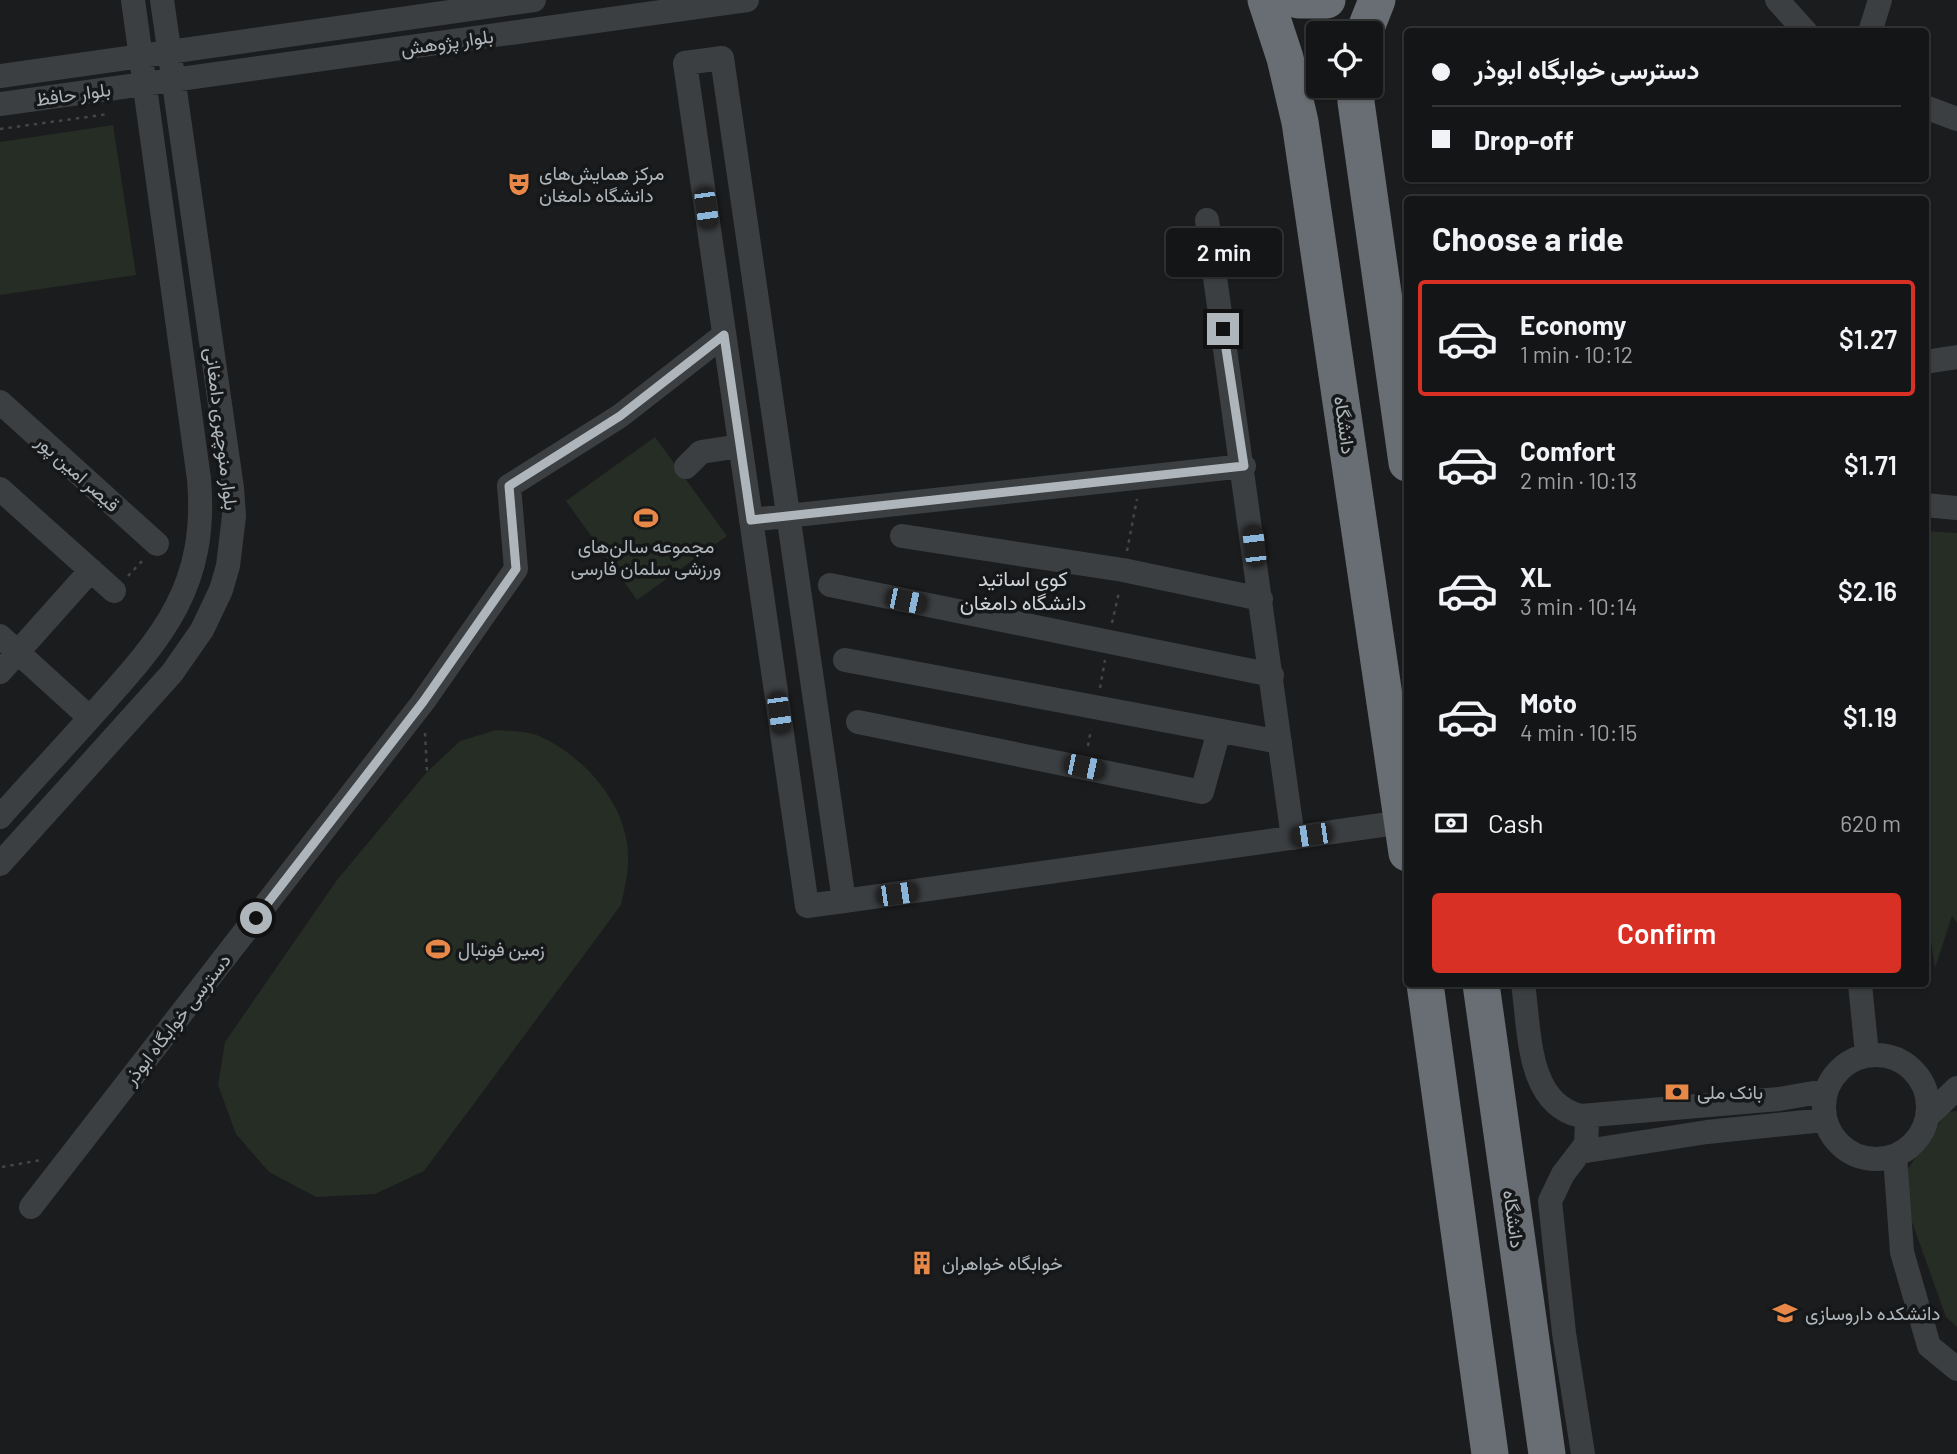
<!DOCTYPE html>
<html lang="en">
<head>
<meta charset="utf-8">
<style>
  :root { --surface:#141516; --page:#1d1e1f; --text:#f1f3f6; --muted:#9d9fa1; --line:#333435; --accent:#d93025 }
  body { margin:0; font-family:Barlow,Vazirmatn,sans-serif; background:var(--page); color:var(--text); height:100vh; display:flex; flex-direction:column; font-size:26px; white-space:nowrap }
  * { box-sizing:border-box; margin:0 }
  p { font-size:23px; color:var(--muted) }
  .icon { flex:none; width:38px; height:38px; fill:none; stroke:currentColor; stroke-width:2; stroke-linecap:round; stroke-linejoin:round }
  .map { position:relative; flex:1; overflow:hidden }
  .panel { position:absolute; left:1404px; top:196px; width:525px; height:791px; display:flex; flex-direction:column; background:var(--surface); border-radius:7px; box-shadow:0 2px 5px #0004,0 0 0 2px var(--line) }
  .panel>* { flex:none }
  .guide { position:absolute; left:1404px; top:28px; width:525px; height:154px; border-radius:7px; box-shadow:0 2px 5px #0004,0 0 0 2px var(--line); display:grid; align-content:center; height:154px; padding:0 28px; background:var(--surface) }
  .tools { position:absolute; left:1306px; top:21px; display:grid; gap:14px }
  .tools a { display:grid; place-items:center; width:77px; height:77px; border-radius:7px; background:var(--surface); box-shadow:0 2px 5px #0004,0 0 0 2px var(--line); font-size:35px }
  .end { position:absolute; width:32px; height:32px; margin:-16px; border:9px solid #aeb6bc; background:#111; box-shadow:0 0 0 4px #111 }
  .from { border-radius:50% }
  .bubble { position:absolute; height:49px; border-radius:7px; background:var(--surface); box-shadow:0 2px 5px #0004,0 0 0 2px var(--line); font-size:23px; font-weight:600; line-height:49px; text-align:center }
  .car { position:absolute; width:21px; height:42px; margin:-21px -10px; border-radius:9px; box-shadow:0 0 5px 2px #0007; background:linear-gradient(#222 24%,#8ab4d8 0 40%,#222 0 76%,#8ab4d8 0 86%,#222 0) }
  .guide b { display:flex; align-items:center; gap:24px; height:66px; font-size:26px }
  .guide b+b { border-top:2px solid var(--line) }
  .guide i { width:18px; height:18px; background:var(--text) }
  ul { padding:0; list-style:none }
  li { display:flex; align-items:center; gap:21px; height:116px; margin:0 14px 10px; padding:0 14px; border:4px solid transparent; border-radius:7px }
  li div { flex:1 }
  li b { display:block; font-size:26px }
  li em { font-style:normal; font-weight:600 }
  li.selected { border-color:var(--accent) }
  li>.icon { width:63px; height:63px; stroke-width:1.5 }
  h2 { padding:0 28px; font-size:32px; line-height:84px }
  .pay { display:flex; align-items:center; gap:18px; height:77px; padding:0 28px; font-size:26px }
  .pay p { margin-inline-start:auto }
  .primary-button { display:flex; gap:14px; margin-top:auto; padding:14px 28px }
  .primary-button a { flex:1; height:80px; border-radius:7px; background:var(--accent); color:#fff; font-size:28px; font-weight:600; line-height:80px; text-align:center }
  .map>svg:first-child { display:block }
  .green { fill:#262d25 }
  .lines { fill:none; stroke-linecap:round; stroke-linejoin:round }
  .path { stroke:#424649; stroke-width:2.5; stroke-dasharray:3.5 5; stroke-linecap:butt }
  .minor { stroke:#3c3f42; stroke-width:24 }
  .highway { stroke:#686e73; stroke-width:37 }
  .route { stroke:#aeb6bc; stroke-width:9 }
  .labels { text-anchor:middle; stroke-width:7; stroke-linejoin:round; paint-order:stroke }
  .street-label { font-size:19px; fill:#aeb6bc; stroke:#161718 }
  .poi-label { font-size:19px; fill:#aeb6bc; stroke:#161718; text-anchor:start }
  .neighbourhood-label { font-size:21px; fill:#cfd4d8; stroke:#161718 }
</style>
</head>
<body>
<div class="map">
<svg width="1957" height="1454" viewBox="0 0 1957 1454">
  <rect width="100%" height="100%" fill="#1b1c1d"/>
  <path class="green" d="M 113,125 L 136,275 L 0,295 L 0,142 Z
    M 655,437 L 727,536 L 637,600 L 566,501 Z
    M 1925,531 L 1957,533 L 1957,923 L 1952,916 L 1935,968 L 1925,902 Z
    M 496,730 C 509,731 527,731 539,736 C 585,756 631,808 628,862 C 628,876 624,891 621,905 L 424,1171 L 375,1194 L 316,1197 L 269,1172 L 236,1134 L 218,1085 L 225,1042 L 337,880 L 427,772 L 460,741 Z
    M 1957,1111 L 1957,1327 L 1946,1317 L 1898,1183 L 1947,1112 Z"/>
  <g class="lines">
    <path class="path" d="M 0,129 L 109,114
      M 1127,551 L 1137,499
      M 128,576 L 143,560
      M 1112,623 L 1119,592
      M 1100,688 L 1105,660
      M 425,733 L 427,772
      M 1088,746 L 1091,729
      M 2,1167 L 41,1160"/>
    <path class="minor" d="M 1777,0 L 1806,32
      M 1870,32 L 1880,0
      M 0,76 L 534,0
      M 0,104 L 747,0
      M 1925,107 L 1957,119
      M 1207,220 L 1293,838
      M 1925,362 L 1957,357
      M 0,402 L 157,544
      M 686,467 L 701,452 L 740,446
      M 0,489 L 114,591
      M 1925,505 L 1957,508
      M 751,520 L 1244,466
      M 902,536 L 1123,570 L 1261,599
      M 830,585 L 1272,675
      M 0,636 L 90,718
      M 845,660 L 1280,742
      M 0,672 L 91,570
      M 858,722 L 1202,792 L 1219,731
      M 0,817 C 32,781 65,746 97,710 C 164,636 208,585 199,479 L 133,0
      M 0,864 L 172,673 L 202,630 L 221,590 L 228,566 L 234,516 L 232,488 L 162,0
      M 844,901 L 722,58 L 685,63 L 807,906 L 844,901 L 1403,822
      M 1523,984 C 1530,1029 1526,1104 1581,1116 L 1587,1124 L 1586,1144 L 1563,1174 L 1550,1201 L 1564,1333 L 1583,1454
      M 1860,984 L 1867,1054
      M1824 1107a52 52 0 1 1 104 0a52 52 0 1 1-104 0Z
      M 1929,1115 L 1957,1088
      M 1581,1116 L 1779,1099 L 1825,1091
      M 1580,1152 L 1707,1132 L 1824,1120
      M 1895,1157 L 1902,1252 L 1929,1346 L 1957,1369
      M 31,1207 L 423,702 L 516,569 L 509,486 L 620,416 L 724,335"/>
    <path class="highway" d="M 1266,0 L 1285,58 L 1300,122 L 1407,853
      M 1298,0 L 1327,0
      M 1364,33 L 1377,0
      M 1357,86 L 1356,102 L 1407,463
      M 1425,984 L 1490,1454
      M 1481,984 L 1547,1454"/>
  </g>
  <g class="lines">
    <path class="route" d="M 256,918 L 423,702 L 516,569 L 509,486 L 620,416 L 724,335 L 751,520 L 1244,466 L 1223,329"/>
  </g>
  <defs>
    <g id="theatre-bare" transform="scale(1.89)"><path d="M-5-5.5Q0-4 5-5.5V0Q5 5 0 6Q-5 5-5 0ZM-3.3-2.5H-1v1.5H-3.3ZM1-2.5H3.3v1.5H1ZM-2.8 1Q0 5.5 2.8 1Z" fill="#e88848" stroke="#161718" stroke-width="2.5" paint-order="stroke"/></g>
    <g id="stadium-bare" transform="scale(1.89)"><path d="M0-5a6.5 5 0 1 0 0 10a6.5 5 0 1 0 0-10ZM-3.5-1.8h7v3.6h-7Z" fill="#e88848" stroke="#161718" stroke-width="2.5" paint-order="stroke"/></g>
    <g id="bank-bare" transform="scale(1.89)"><path d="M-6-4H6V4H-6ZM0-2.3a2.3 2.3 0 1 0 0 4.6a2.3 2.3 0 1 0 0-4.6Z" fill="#e88848" stroke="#161718" stroke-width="2.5" paint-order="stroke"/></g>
    <g id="building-bare" transform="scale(1.89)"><path d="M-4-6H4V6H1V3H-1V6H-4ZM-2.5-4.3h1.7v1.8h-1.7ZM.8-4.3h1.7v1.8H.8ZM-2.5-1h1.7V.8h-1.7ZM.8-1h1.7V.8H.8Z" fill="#e88848" stroke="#161718" stroke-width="2.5" paint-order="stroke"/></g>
    <g id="university-bare" transform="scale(1.89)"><path d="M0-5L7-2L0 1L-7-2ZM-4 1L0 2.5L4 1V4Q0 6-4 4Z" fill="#e88848" stroke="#161718" stroke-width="2.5" paint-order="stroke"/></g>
  </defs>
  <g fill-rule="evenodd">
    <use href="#theatre-bare" x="519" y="184"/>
    <use href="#stadium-bare" x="646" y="518"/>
    <use href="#stadium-bare" x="438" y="949"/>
    <use href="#bank-bare" x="1677" y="1092"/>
    <use href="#building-bare" x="922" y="1263"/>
    <use href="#university-bare" x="1785" y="1313"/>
  </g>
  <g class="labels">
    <g class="street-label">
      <text transform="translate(447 42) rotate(-8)" y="7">بلوار پژوهش</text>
      <text transform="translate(73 94) rotate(-8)" y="7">بلوار حافظ</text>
      <text transform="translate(1345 425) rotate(82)" y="7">دانشگاه</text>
      <text transform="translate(222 429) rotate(83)" y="7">بلوار منوچهری دامغانی</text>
      <text transform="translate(78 473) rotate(42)" y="7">قیصر امین پور</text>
      <text transform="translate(177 1019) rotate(-52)" y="7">دسترسی خوابگاه ابوذر</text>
      <text transform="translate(1514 1219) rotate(82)" y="7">دانشگاه</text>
    </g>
    <g class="poi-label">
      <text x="539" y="180">مرکز همایش‌های<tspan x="539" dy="22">دانشگاه دامغان</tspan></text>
      <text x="646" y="553" text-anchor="middle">مجموعه سالن‌های<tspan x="646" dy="22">ورزشی سلمان فارسی</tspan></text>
      <text x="458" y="956">زمین فوتبال</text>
      <text x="1697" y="1099">بانک ملی</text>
      <text x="942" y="1270">خوابگاه خواهران</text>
      <text x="1805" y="1320">دانشکده داروسازی</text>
    </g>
    <g class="neighbourhood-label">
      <text x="1023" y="586">کوی اساتید<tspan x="1023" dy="24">دانشگاه دامغان</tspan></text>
    </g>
  </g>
</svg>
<div class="tools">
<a><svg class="icon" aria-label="locate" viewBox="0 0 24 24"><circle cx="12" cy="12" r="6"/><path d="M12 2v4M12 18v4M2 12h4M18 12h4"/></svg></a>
</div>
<i class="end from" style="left:256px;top:918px"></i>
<i class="end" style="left:1223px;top:329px"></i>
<div class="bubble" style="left:1166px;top:228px;width:116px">2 min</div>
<i class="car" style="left:706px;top:208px;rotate:172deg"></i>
<i class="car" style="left:1254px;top:546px;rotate:353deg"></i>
<i class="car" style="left:906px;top:601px;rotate:102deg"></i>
<i class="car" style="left:779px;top:713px;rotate:172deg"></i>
<i class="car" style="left:1084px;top:767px;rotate:102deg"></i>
<i class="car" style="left:1311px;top:835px;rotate:262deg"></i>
<i class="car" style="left:897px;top:894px;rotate:82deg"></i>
<div class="guide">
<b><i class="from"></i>دسترسی خوابگاه ابوذر</b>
<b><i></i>Drop-off</b>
</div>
<section class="panel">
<h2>Choose a ride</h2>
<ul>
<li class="selected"><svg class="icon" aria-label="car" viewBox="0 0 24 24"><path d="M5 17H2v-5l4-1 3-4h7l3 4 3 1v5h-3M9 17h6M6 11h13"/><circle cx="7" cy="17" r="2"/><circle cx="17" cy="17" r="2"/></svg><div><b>Economy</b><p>1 min · 10:12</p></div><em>$1.27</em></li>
<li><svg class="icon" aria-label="car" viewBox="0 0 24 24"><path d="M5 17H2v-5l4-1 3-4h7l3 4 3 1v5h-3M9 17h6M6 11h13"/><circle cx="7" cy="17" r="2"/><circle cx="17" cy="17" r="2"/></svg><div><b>Comfort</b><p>2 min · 10:13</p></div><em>$1.71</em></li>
<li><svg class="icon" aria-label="car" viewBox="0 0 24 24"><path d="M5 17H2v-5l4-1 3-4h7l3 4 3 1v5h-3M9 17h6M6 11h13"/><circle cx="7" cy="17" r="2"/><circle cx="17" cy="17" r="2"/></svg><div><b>XL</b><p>3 min · 10:14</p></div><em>$2.16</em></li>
<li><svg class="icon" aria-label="car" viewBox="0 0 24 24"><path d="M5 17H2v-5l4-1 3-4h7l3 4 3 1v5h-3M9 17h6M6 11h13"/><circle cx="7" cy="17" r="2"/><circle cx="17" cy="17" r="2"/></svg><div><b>Moto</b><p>4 min · 10:15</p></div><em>$1.19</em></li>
</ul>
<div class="pay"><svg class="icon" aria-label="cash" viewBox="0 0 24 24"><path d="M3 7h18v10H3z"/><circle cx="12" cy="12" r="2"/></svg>Cash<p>620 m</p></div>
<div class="primary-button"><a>Confirm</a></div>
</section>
</div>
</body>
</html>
